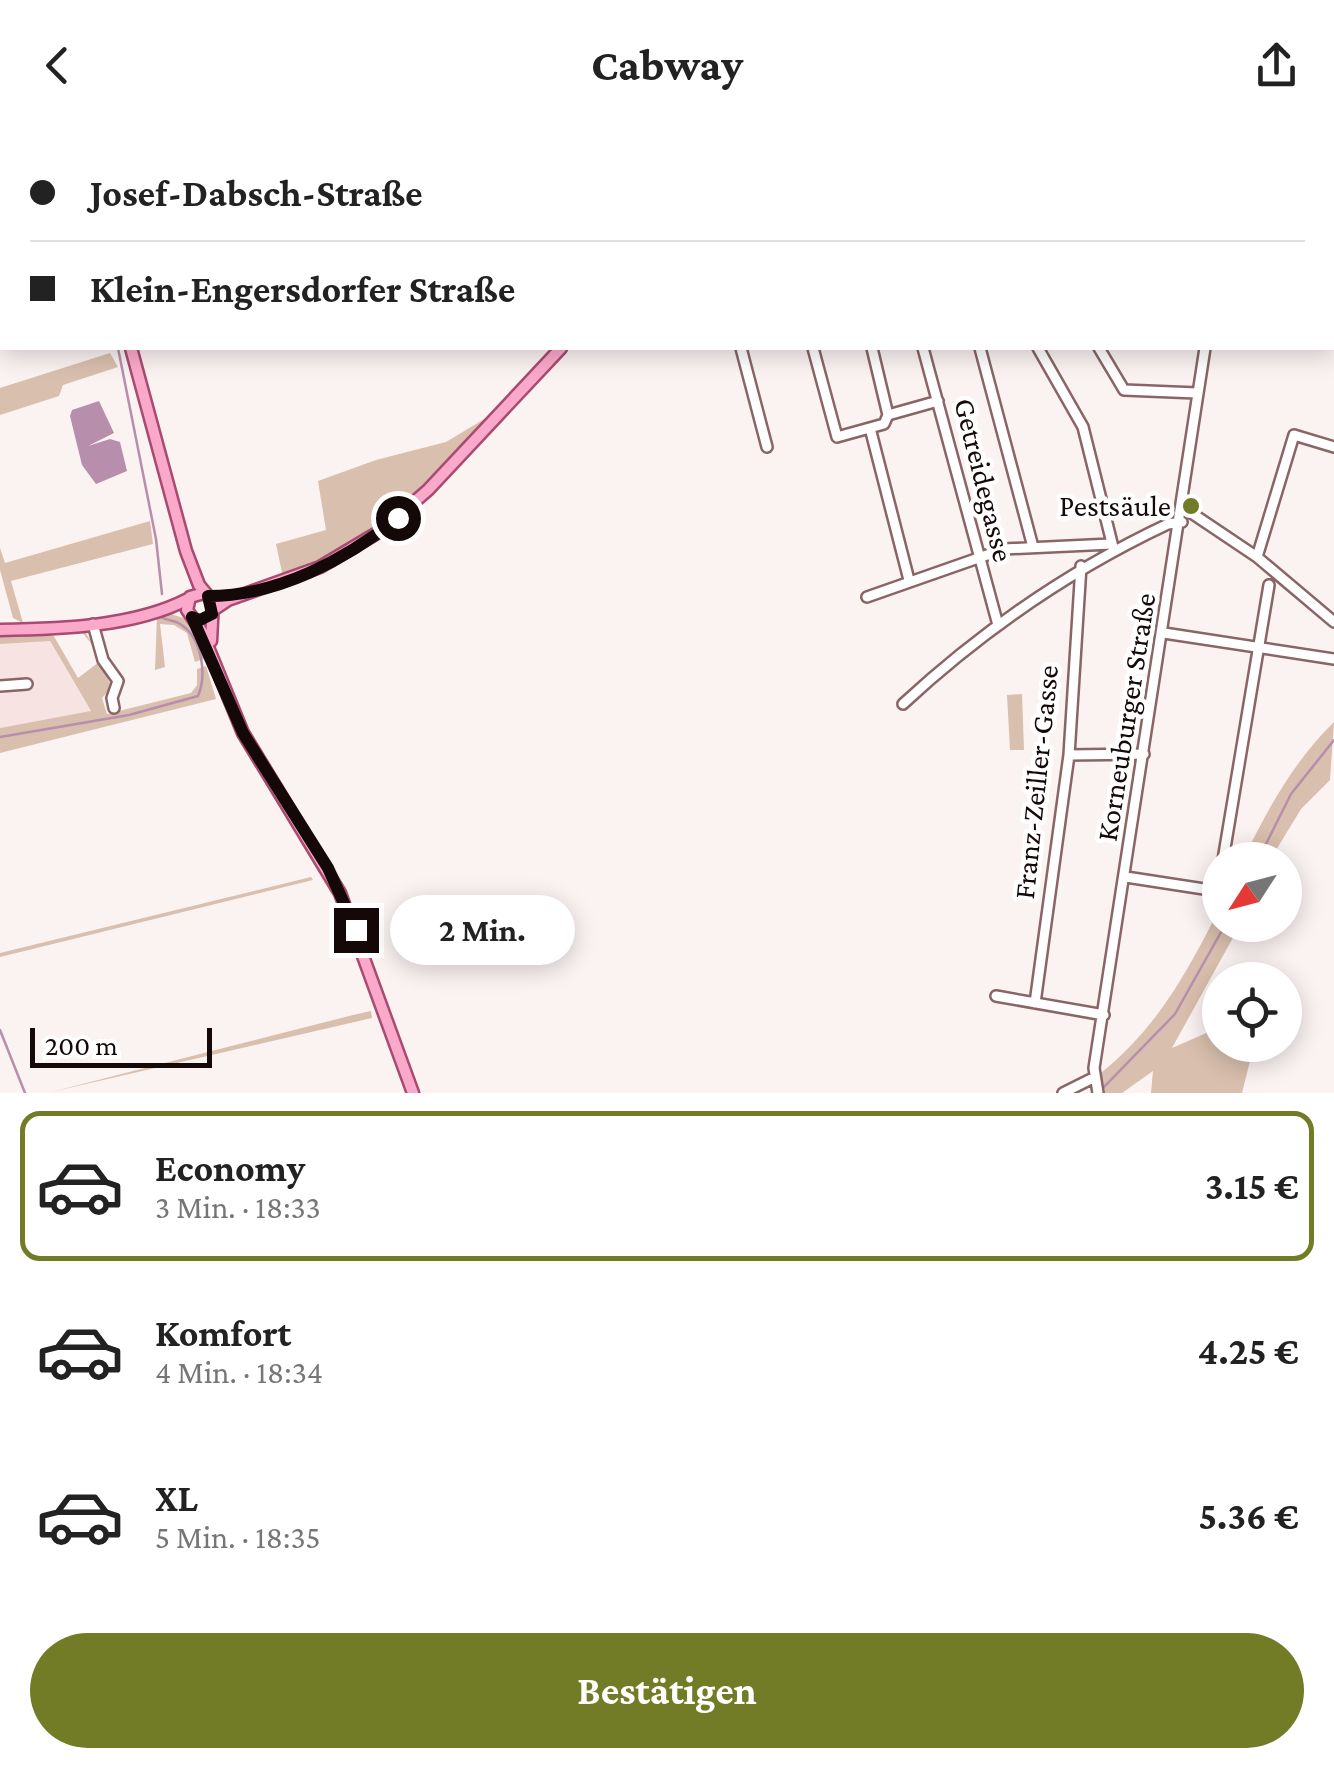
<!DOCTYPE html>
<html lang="de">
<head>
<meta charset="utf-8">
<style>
  :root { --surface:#fff; --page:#f2f2f2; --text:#222; --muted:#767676; --line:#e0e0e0; --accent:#727b26 }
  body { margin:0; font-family:"Crimson Pro",serif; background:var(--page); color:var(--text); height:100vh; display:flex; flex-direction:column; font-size:38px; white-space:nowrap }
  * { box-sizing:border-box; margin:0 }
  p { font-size:32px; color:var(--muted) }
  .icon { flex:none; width:55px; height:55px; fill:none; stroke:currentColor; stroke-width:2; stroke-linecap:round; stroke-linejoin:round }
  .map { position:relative; height:963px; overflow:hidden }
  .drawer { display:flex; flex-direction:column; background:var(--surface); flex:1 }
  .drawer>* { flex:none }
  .banner { position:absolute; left:0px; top:0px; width:1335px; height:220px; box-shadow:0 5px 25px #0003; display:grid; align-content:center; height:220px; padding:0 30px; background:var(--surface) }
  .needle { width:65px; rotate:234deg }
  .controls { position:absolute; left:1202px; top:712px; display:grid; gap:20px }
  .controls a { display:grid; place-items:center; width:100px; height:100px; border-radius:50%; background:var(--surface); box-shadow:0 5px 25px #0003; font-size:50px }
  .scale { position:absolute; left:30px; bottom:25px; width:182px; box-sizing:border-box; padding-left:10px; border:5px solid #150809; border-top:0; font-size:28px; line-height:35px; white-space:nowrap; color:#150809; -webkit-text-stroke:8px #fff; paint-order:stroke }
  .end { position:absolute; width:45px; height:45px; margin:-22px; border:12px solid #150809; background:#fff; box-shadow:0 0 0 5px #fff }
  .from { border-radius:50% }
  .bubble { position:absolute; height:70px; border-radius:35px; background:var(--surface); box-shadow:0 5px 25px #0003; font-size:32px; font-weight:700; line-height:70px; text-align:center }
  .banner b { display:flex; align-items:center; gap:35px; height:95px; font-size:38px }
  .banner b+b { border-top:2px solid var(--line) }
  .banner i { width:25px; height:25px; background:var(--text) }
  ul { padding:18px 0 0; list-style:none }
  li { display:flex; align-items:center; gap:30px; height:150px; margin:0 20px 15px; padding:0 10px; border:5px solid transparent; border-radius:20px }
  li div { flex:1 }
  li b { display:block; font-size:38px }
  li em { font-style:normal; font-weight:700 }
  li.selected { border-color:var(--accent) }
  li>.icon { width:90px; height:90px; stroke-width:1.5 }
  .button { display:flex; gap:20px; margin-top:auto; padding:20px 30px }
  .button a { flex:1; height:115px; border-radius:60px; background:var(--accent); color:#fff; font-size:40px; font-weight:700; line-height:115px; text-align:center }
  header { display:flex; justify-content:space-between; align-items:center; height:130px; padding:0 30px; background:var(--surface); font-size:45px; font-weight:700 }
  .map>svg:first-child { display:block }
  .built { fill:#f8e3e3 }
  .green { fill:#d9bfad }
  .water { fill:#b78eac }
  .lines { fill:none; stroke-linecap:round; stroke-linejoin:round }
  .stream { stroke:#b78eac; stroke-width:2.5 }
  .minor-casing { stroke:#8a6566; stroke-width:14 }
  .major-casing { stroke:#a94b70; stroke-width:15 }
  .minor { stroke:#fff; stroke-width:9 }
  .major { stroke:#fba9ca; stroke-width:10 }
  .route { stroke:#150809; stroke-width:12 }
  .poi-dot { fill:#727b26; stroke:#fff; stroke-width:4 }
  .labels { text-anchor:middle; stroke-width:9; stroke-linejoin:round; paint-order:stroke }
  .street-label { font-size:30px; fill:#150809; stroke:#fff }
  .poi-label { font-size:30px; fill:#150809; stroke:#fff; text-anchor:end }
</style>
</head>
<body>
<header><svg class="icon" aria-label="back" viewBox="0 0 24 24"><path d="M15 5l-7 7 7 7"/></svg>Cabway<svg class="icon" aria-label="share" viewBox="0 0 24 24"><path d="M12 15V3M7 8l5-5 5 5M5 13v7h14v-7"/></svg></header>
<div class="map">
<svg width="1334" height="963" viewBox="0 0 1334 963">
  <rect width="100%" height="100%" fill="#fbf2f2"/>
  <path class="built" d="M 0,505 L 46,505 L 91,582 L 0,598 Z"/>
  <path class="green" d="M 110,223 L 118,237 L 63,255 L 59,266 L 0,285 L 0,258 Z
    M 491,285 C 428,353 370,412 283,447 L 276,414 L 326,400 L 318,351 L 376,330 L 446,312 Z
    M 150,391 L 153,414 L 11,451 L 23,493 L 13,488 L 0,440 L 0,418 L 5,433 Z
    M 167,483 L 190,490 L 206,528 L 195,532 L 187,503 L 174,495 L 160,494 L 165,537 L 155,540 L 157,487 Z
    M 83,499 L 95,518 L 81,501 L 52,503 L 78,548 L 99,532 L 112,557 L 102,568 L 107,584 L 191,563 L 197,555 L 197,539 L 206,536 L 216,569 L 0,623 L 0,598 L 91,581 L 50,511 L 0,514 L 0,503 Z
    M 1022,564 L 1024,620 L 1010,620 L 1007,565 Z
    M 1334,592 L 1330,650 L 1301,679 L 1270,730 L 1243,730 C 1267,680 1294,631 1334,592 Z
    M 311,747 L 313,750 L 0,827 L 0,823 Z
    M 1220,777 L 1220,795 L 1240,795 L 1172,918 L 1220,897 L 1220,915 L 1254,915 L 1242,963 L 1151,963 L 1153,941 L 1122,963 L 1105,963 L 1101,943 C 1158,897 1188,841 1220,777 Z
    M 371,881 L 372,888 L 51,962 L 353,885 Z"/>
  <path class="water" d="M 99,271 L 114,303 L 88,316 L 110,309 L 120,312 L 127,341 L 96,354 L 82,335 L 70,286 L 72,280 Z"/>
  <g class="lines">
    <path class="stream" d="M 118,218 L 156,409 L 162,464
      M 0,607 L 129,585 L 198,566 C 207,545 202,510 183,496 C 175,489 169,492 161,487
      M 1258,730 L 1291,664 L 1334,610
      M 0,900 L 25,963
      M 1102,959 L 1175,884 L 1225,795"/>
    <g class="minor-casing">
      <path id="minor" d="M 136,0 L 141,2
        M 424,0 L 425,2
        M 500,0 L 501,2
        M 862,0 L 863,2
        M 931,0 L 932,2
        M 1298,0 L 1298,2
        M 1029,2 L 1032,0
        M 1332,68 L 1334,68
        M 1332,84 L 1334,79
        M 1332,112 L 1334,123
        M 741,218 L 767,317
        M 813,218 L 837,307 L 884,294 L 888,285 L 938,271
        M 872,218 L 888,285
        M 923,218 L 998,495
        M 980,218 L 1033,417
        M 1038,218 L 1083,297 L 1113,417
        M 1099,218 L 1124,260 L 1197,263
        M 870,298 L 909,450
        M 1184,378 L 1257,427 L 1334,492
        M 1257,427 L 1294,305 L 1334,317
        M 867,467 L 1004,419 L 1111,414
        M 93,494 L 103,530 L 118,551 L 112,568 L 114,578
        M 1164,503 L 1334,529
        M 0,556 L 27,554
        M 903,574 C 983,500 1070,440 1168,394 L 1182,392
        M 1069,625 L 1144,624
        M 1223,730 L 1269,455
        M 1126,747 L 1217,761 L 1220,745
        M 996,866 L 1104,885
        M 1035,873 L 1069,625 L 1081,436
        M 1063,963 L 1095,947
        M 1098,963 L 1094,938 L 1205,218"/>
    </g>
    <g class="major-casing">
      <path id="major" d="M 66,0 L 67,2
        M 1332,157 L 1334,157
        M 131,218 L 186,421 L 199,455 L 213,472 L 211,511
        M 204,463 L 190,467 L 187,480 L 201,500 L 243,603 L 340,763 L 413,963
        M 213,480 L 228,470 L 320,437 L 382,400 L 428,360 L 561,218
        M 0,500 C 60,499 134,497 188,469"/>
    </g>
    <use href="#minor" class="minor"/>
    <use href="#major" class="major"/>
  </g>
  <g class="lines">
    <path class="route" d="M 356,800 L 328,738 L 243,603 L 192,487 L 200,490 L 212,484 L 208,466 C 278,466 345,430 398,388"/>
  </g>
  <circle class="poi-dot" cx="1191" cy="376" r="10"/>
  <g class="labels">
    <g class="street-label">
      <text transform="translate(984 350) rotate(76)" y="10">Getreidegasse</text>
      <text transform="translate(1126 587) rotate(-81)" y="10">Korneuburger Straße</text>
      <text transform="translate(1036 652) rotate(-84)" y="10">Franz-Zeiller-Gasse</text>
    </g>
    <g class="poi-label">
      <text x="1171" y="386">Pestsäule</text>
    </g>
  </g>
</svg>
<div class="controls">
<a><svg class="needle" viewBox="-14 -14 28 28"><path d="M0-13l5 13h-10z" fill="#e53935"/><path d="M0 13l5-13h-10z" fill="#767676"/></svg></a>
<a><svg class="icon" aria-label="locate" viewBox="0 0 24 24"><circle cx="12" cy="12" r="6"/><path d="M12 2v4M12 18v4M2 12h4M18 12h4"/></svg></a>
</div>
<div class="scale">200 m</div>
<i class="end from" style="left:398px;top:388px"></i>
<i class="end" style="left:356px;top:800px"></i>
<div class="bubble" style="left:390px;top:765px;width:185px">2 Min.</div>
<div class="banner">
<b><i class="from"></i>Josef-Dabsch-Straße</b>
<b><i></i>Klein-Engersdorfer Straße</b>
</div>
</div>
<section class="drawer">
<ul>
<li class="selected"><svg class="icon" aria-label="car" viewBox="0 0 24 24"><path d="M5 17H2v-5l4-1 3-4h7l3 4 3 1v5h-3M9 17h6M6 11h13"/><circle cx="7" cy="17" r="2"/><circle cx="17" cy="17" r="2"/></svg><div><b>Economy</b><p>3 Min. · 18:33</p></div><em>3.15 €</em></li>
<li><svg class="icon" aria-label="car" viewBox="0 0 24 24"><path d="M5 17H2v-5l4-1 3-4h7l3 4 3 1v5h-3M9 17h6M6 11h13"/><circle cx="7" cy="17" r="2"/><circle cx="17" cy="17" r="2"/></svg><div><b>Komfort</b><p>4 Min. · 18:34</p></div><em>4.25 €</em></li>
<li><svg class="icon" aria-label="car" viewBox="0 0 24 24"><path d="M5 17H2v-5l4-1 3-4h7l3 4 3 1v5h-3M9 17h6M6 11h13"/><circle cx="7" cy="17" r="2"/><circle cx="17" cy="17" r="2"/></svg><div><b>XL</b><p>5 Min. · 18:35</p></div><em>5.36 €</em></li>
</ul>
<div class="button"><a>Bestätigen</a></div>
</section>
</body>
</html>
